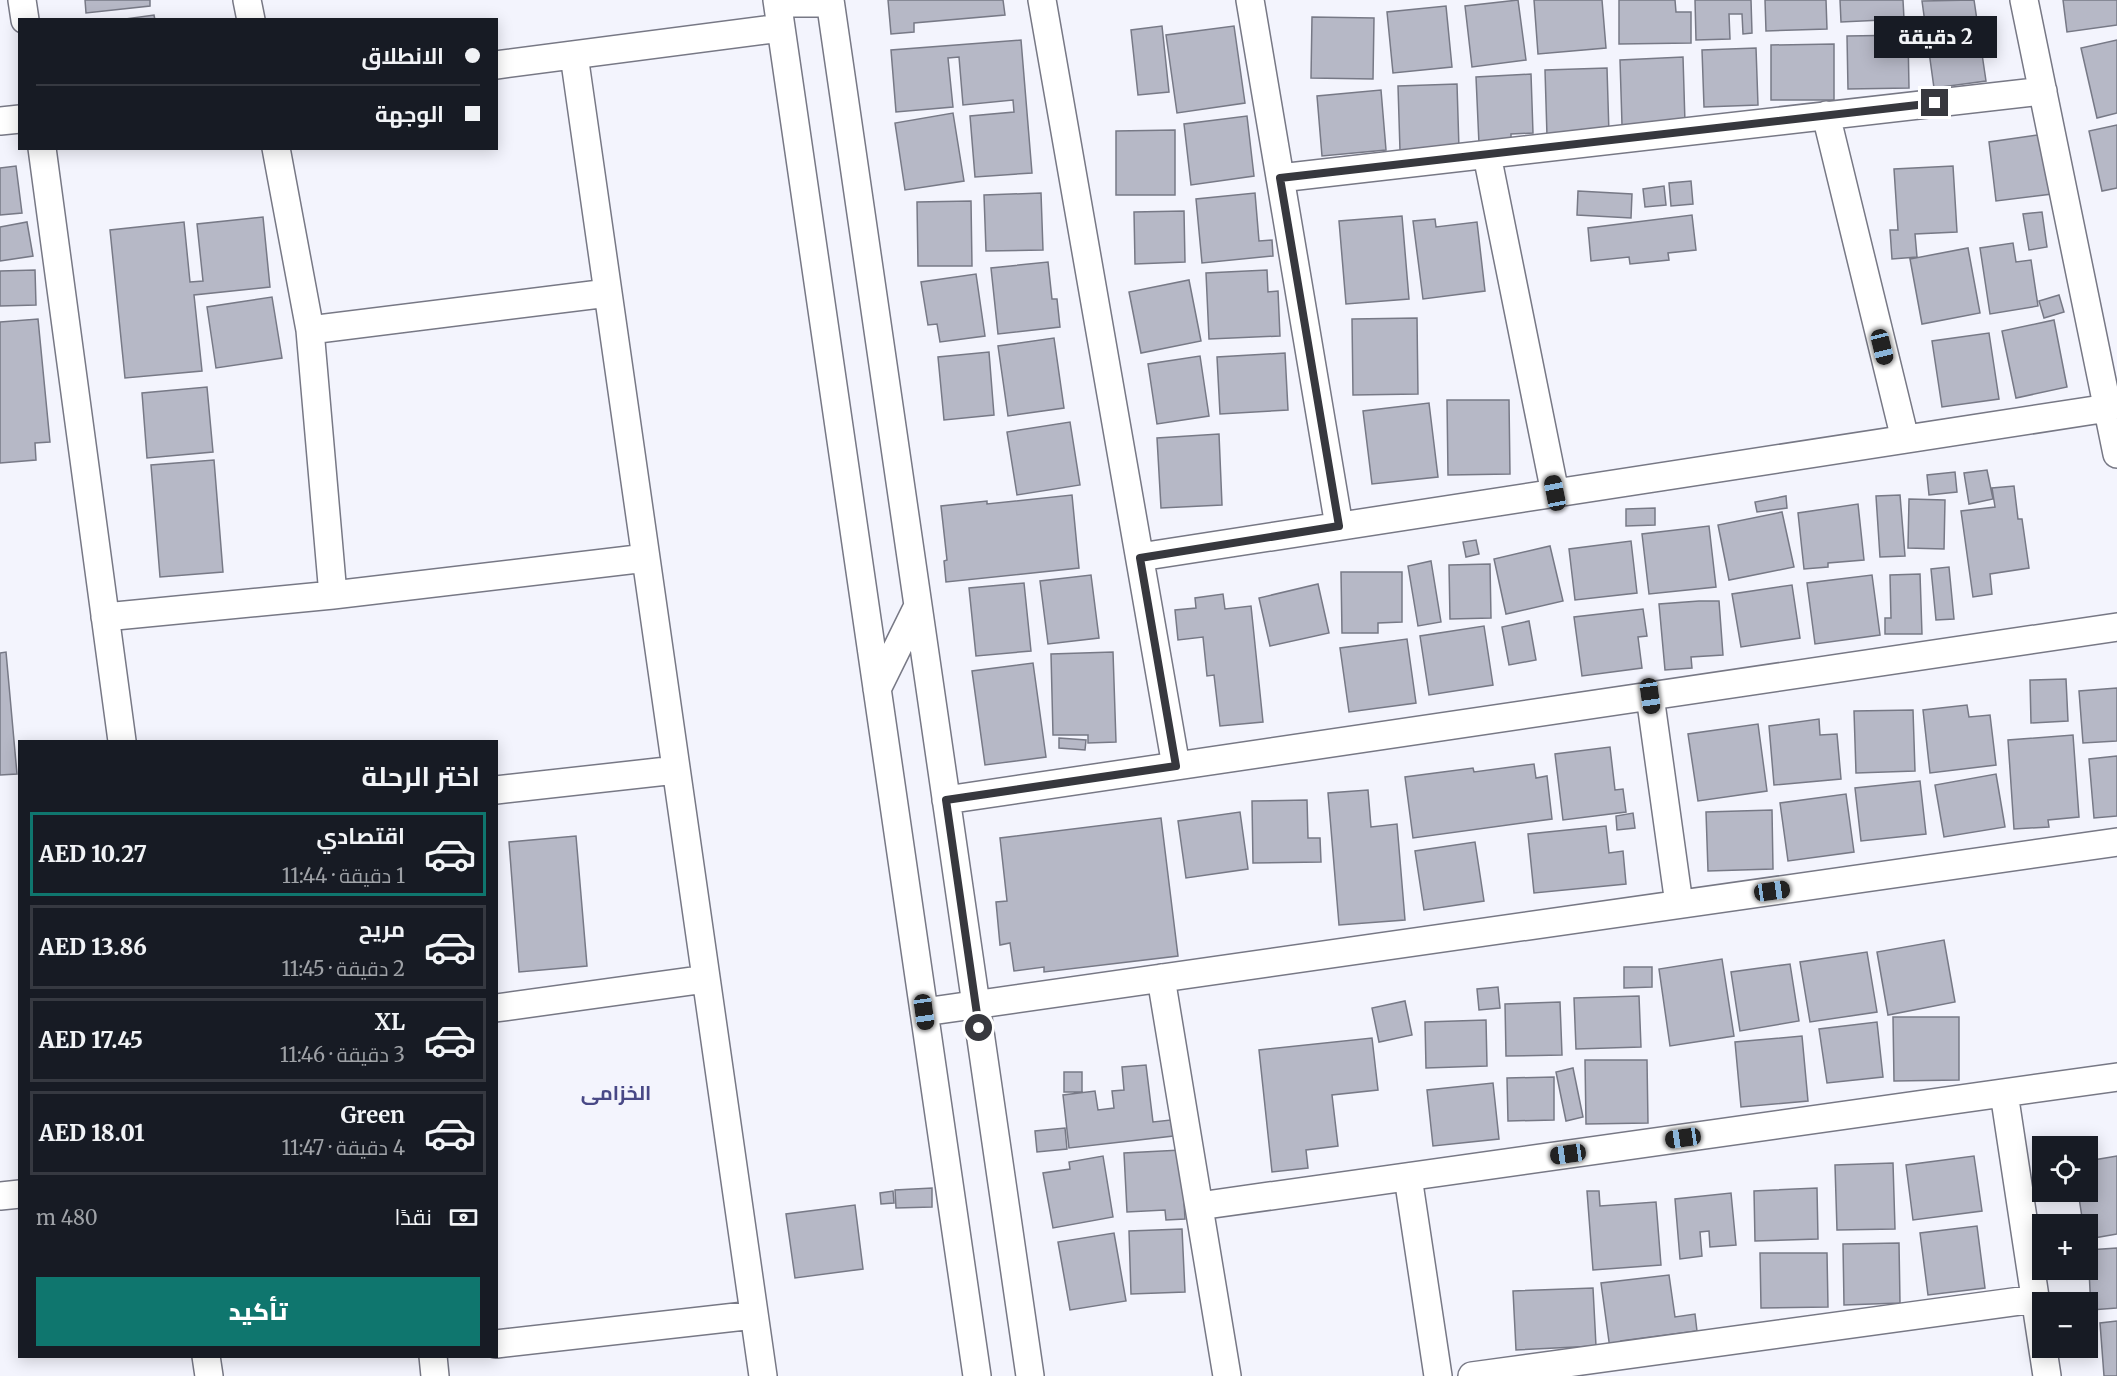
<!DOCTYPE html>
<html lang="ar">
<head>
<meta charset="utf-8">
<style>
  :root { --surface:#171b24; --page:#20242c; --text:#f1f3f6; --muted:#9ea1a6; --line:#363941; --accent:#0f766e }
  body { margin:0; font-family:Merriweather,Cairo,serif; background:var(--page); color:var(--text); direction:rtl; height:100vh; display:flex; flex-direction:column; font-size:22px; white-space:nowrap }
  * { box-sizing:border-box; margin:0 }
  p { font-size:20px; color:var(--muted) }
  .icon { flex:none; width:33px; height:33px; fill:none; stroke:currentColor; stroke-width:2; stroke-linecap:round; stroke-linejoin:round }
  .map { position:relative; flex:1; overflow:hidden; direction:ltr }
  .details { position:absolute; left:18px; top:740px; width:480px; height:618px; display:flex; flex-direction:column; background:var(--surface); border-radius:0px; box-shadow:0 3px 15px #0003; direction:rtl }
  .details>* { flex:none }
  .top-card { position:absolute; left:18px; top:18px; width:480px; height:132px; border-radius:0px; box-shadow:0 3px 15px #0003; direction:rtl; display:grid; align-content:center; height:132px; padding:0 18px; background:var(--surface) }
  .controls { position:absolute; left:2032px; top:1136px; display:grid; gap:12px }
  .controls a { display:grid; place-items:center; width:66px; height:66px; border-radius:0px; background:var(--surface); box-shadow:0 3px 15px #0003; font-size:30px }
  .end { position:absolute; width:27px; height:27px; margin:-14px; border:8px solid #37383e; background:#fff; box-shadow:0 0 0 3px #fff }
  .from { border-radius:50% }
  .bubble { position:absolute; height:42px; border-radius:0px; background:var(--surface); box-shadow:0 3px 15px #0003; font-size:20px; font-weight:800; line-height:42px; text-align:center; direction:rtl }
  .car { position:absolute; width:18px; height:36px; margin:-18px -9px; border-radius:8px; box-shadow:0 0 4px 2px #0007; background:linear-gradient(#222 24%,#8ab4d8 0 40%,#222 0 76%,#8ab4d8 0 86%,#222 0) }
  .top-card b { display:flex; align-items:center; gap:21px; height:57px; font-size:22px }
  .top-card b+b { border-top:2px solid var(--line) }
  .top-card i { width:15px; height:15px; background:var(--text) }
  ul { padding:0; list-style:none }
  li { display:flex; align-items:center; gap:18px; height:84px; margin:0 12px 9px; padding:0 6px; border:3px solid var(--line); border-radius:0px }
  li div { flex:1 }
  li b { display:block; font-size:22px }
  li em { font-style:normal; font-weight:800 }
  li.on { border-color:var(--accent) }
  li>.icon { width:54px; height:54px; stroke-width:1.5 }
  h2 { padding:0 18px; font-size:27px; line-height:72px }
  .pay { display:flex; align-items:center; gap:15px; height:66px; padding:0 18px; font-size:22px }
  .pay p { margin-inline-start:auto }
  .action { display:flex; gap:12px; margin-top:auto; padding:12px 18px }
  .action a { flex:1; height:69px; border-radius:0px; background:var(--accent); color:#fff; font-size:24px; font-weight:800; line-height:69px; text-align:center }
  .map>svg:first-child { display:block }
  .building { fill:#b6b8c6; stroke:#777986; stroke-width:1.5 }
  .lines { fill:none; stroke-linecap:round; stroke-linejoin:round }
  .minor-casing { stroke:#777885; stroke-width:30 }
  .minor { stroke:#fff; stroke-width:27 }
  .route { stroke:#37383e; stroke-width:8 }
  .labels { text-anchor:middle; stroke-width:6; stroke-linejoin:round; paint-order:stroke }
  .neighbourhood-label { font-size:20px; font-weight:bold; fill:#484886; stroke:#f3f4fd }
</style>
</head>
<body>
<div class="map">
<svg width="2117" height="1376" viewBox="0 0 2117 1376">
  <rect width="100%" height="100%" fill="#f3f4fd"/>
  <path class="building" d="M 85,0 L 150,0 L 150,6 L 86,13 Z
    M 888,0 L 1003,0 L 1005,15 L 914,23 L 914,32 L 891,34 Z
    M 1518,0 L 1526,60 L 1472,67 L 1465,6 Z
    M 1534,0 L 1602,0 L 1606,48 L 1538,54 Z
    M 1619,0 L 1675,0 L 1676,12 L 1691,12 L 1691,43 L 1619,44 Z
    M 1695,0 L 1751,0 L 1752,33 L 1743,34 L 1742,14 L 1729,14 L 1730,39 L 1696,40 Z
    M 1765,0 L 1826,0 L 1827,29 L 1766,31 Z
    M 1840,0 L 1903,0 L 1904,19 L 1841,22 Z
    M 1974,0 L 1986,81 L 1934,88 L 1922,1 Z
    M 2063,0 L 2117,0 L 2117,25 L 2067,32 Z
    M 1446,6 L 1452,67 L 1393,73 L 1387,12 Z
    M 154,15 L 155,20 L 118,20 Z
    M 1312,17 L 1374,18 L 1373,79 L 1311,78 Z
    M 1162,26 L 1169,92 L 1138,95 L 1131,30 Z
    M 1234,26 L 1245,103 L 1177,113 L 1166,35 Z
    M 1908,35 L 1909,88 L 1848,89 L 1847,36 Z
    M 1021,40 L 1032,173 L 975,177 L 970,116 L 1014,112 L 1013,100 L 963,105 L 959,57 L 948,58 L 953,107 L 896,112 L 891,50 Z
    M 2117,40 L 2117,113 L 2097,118 L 2081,48 Z
    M 1834,44 L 1834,100 L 1771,100 L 1771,45 Z
    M 1756,48 L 1758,105 L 1704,107 L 1702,50 Z
    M 1683,57 L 1685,123 L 1622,125 L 1620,60 Z
    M 1607,68 L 1609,134 L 1547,136 L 1545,70 Z
    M 1531,74 L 1533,133 L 1511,134 L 1511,143 L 1479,144 L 1476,77 Z
    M 1457,84 L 1459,149 L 1400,151 L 1398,86 Z
    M 1381,90 L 1386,150 L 1322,156 L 1317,96 Z
    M 953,113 L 964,181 L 905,190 L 895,123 Z
    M 1247,116 L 1254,176 L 1191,185 L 1184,124 Z
    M 2117,125 L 2117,188 L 2102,191 L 2089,131 Z
    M 1175,130 L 1175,195 L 1116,195 L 1116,131 Z
    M 2045,134 L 2052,194 L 1996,201 L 1989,142 Z
    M 16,166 L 22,213 L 0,215 L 0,168 Z
    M 1953,166 L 1957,232 L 1915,234 L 1917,257 L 1892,259 L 1890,230 L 1898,230 L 1894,169 Z
    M 1691,181 L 1693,204 L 1671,206 L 1669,183 Z
    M 1664,186 L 1666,205 L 1645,207 L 1643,189 Z
    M 1578,191 L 1632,194 L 1631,218 L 1577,215 Z
    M 1041,193 L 1043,250 L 986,251 L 984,195 Z
    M 1255,193 L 1259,241 L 1272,240 L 1273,256 L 1202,263 L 1196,199 Z
    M 971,201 L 972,266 L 918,266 L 917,202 Z
    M 1184,211 L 1185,262 L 1135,264 L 1134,212 Z
    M 2042,212 L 2047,247 L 2029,250 L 2023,214 Z
    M 1692,215 L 1696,250 L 1668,253 L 1669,260 L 1630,264 L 1629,257 L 1591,261 L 1588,228 Z
    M 1402,216 L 1409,299 L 1346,304 L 1339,221 Z
    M 263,217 L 270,287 L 194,295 L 202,371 L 125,378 L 110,230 L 184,222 L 190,282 L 203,281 L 197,224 Z
    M 1435,219 L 1436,227 L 1477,222 L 1485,291 L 1423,299 L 1413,221 Z
    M 27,222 L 33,256 L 0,261 L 0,227 Z
    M 2013,243 L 2016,262 L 2031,260 L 2038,306 L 1990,314 L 1980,248 Z
    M 1968,248 L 1980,313 L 1922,324 L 1910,259 Z
    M 1048,262 L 1052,299 L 1057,299 L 1060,327 L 998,334 L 991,268 Z
    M 35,270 L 36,305 L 0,306 L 0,271 Z
    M 1267,270 L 1268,292 L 1278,291 L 1280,336 L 1209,339 L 1206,273 Z
    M 976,274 L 985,336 L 940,342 L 937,324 L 928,325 L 921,282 Z
    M 1189,280 L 1201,341 L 1141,353 L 1129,292 Z
    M 2059,295 L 2064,312 L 2044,318 L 2039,301 Z
    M 272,297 L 282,358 L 216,368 L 207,307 Z
    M 1417,318 L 1418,394 L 1353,395 L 1352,319 Z
    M 38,319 L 50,442 L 35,443 L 36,460 L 0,463 L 0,322 Z
    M 2054,320 L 2067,387 L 2016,398 L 2002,331 Z
    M 1989,333 L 1999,399 L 1942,407 L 1932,341 Z
    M 1054,338 L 1064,408 L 1008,416 L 998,346 Z
    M 989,352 L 994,415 L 944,420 L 938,357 Z
    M 1285,353 L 1288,410 L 1220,414 L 1217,357 Z
    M 1200,356 L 1209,416 L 1157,424 L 1148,364 Z
    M 207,387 L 213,452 L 147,458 L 142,393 Z
    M 1447,400 L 1509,400 L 1510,474 L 1448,475 Z
    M 1429,403 L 1438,477 L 1372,484 L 1363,411 Z
    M 1070,422 L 1080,485 L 1017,495 L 1007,432 Z
    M 1219,434 L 1222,505 L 1161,508 L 1157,438 Z
    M 214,460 L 223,572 L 160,577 L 151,465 Z
    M 1987,470 L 1993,499 L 1969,504 L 1964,473 Z
    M 1955,472 L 1957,492 L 1929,495 L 1927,475 Z
    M 2014,486 L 2018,519 L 2022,519 L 2029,568 L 1990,574 L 1992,594 L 1973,597 L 1961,511 L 1995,507 L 1992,488 Z
    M 1072,495 L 1079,568 L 946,582 L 944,561 L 947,560 L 941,506 L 987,501 L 987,504 Z
    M 1900,495 L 1905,556 L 1880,557 L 1876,496 Z
    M 1786,496 L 1787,508 L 1757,512 L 1755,502 Z
    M 1909,499 L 1945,500 L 1944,549 L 1908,548 Z
    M 1858,504 L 1864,560 L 1828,563 L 1828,567 L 1804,569 L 1798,513 Z
    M 1655,508 L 1655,525 L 1626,526 L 1626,509 Z
    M 1782,512 L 1794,567 L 1729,580 L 1718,525 Z
    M 1709,526 L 1716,587 L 1649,594 L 1642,534 Z
    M 1476,540 L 1479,554 L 1466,557 L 1463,542 Z
    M 1631,541 L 1637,593 L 1575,600 L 1569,549 Z
    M 1550,546 L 1563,601 L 1506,614 L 1494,559 Z
    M 1431,561 L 1441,622 L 1418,626 L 1408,566 Z
    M 1490,564 L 1491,618 L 1450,619 L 1449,565 Z
    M 1949,567 L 1954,619 L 1936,620 L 1931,569 Z
    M 1341,572 L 1402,572 L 1402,622 L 1378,623 L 1378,633 L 1342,633 Z
    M 1920,574 L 1922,634 L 1885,634 L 1885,618 L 1891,618 L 1890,575 Z
    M 1091,575 L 1099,638 L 1048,644 L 1040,581 Z
    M 1872,575 L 1880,635 L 1815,644 L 1807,583 Z
    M 1024,583 L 1031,651 L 976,656 L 969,588 Z
    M 1318,584 L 1329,633 L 1270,646 L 1259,598 Z
    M 1792,585 L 1800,638 L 1741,647 L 1732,594 Z
    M 1223,594 L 1225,609 L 1251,606 L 1263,722 L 1220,726 L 1214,675 L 1207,676 L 1203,637 L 1178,640 L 1175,610 L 1196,608 L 1195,598 Z
    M 1699,601 L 1719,601 L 1723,655 L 1691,657 L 1692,668 L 1665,670 L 1659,604 Z
    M 1643,609 L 1647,636 L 1638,637 L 1642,668 L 1582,676 L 1574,617 Z
    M 1529,621 L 1536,660 L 1509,665 L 1502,627 Z
    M 1484,626 L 1493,685 L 1429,695 L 1420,636 Z
    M 1407,639 L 1416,703 L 1349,712 L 1340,648 Z
    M 6,652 L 17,774 L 0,775 L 0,653 Z
    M 1113,652 L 1116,742 L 1088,743 L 1088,735 L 1053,735 L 1051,654 Z
    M 1033,663 L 1046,757 L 985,765 L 972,671 Z
    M 2066,679 L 2068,721 L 2031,723 L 2030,680 Z
    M 2117,688 L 2117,741 L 2083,743 L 2079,691 Z
    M 1967,705 L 1969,717 L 1990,715 L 1996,765 L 1930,773 L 1923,710 Z
    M 1913,710 L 1915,771 L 1856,773 L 1854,711 Z
    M 1819,719 L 1820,735 L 1837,734 L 1841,779 L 1774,785 L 1769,726 Z
    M 1758,724 L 1767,791 L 1698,801 L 1688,734 Z
    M 2073,735 L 2079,817 L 2048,820 L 2049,827 L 2014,829 L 2008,740 Z
    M 1059,738 L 1086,740 L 1085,750 L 1059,748 Z
    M 1610,747 L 1615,790 L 1623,789 L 1626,812 L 1563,820 L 1555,754 Z
    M 2117,756 L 2117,816 L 2094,818 L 2089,759 Z
    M 1534,764 L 1536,778 L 1547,776 L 1552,819 L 1413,838 L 1405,777 L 1473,768 L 1474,772 Z
    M 1996,774 L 2005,827 L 1944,837 L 1935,785 Z
    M 1920,781 L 1926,834 L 1861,841 L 1855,788 Z
    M 1368,790 L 1371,827 L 1397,824 L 1405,920 L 1339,925 L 1328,793 Z
    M 1846,794 L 1854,852 L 1788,861 L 1780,803 Z
    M 1307,800 L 1308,838 L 1320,838 L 1321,862 L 1253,863 L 1252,801 Z
    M 1772,810 L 1773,869 L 1708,871 L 1706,812 Z
    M 1240,812 L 1248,869 L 1186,878 L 1178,821 Z
    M 1633,813 L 1635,828 L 1617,830 L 1616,816 Z
    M 1161,818 L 1178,956 L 1044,972 L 1044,967 L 1014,971 L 1010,943 L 1000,945 L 996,902 L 1007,901 L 1000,838 Z
    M 1606,826 L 1609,853 L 1623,851 L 1626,884 L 1534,893 L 1528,834 Z
    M 576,836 L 587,966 L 519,972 L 509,842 Z
    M 1475,842 L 1484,901 L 1424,910 L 1415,851 Z
    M 1944,940 L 1955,1002 L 1888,1015 L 1877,952 Z
    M 1867,952 L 1877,1012 L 1810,1022 L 1800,962 Z
    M 1722,959 L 1734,1036 L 1670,1046 L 1659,969 Z
    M 1790,964 L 1799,1021 L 1740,1031 L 1731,972 Z
    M 1624,967 L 1652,967 L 1652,987 L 1624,988 Z
    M 1498,987 L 1500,1008 L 1479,1010 L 1477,989 Z
    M 1639,996 L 1641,1047 L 1576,1049 L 1574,998 Z
    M 1405,1001 L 1412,1035 L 1379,1042 L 1372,1008 Z
    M 1560,1002 L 1562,1055 L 1506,1056 L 1505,1004 Z
    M 1893,1017 L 1959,1017 L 1959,1080 L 1894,1081 Z
    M 1486,1020 L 1487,1066 L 1426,1068 L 1425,1022 Z
    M 1877,1022 L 1883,1077 L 1827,1083 L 1819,1029 Z
    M 1802,1036 L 1808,1101 L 1741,1107 L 1735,1042 Z
    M 1372,1038 L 1378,1090 L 1332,1095 L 1338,1146 L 1306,1150 L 1308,1168 L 1272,1172 L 1259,1050 Z
    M 1585,1060 L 1647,1060 L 1648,1123 L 1586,1124 Z
    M 1146,1065 L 1153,1122 L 1180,1119 L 1182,1135 L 1069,1148 L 1063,1095 L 1095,1091 L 1098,1110 L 1114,1108 L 1112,1091 L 1124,1090 L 1122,1067 Z
    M 1573,1068 L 1583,1117 L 1566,1121 L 1556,1072 Z
    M 1064,1072 L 1082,1072 L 1082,1092 L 1064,1092 Z
    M 1554,1077 L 1554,1120 L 1508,1121 L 1507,1078 Z
    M 1493,1083 L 1499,1139 L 1433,1146 L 1427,1090 Z
    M 1065,1128 L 1067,1149 L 1037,1152 L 1035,1131 Z
    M 1181,1150 L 1185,1219 L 1166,1220 L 1165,1210 L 1127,1212 L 1124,1153 Z
    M 1103,1156 L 1113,1217 L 1053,1228 L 1043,1173 L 1070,1169 L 1069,1162 Z
    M 1974,1156 L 1982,1211 L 1913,1220 L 1906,1165 Z
    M 2117,1156 L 2117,1234 L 2088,1239 L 2088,1224 L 2083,1224 L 2078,1191 L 2088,1191 L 2088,1161 Z
    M 1893,1163 L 1895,1229 L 1837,1230 L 1835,1165 Z
    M 932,1188 L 932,1207 L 896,1208 L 895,1190 Z
    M 1817,1188 L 1818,1239 L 1755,1241 L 1754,1191 Z
    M 893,1191 L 894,1203 L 881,1204 L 880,1193 Z
    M 1587,1191 L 1599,1191 L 1600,1206 L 1656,1202 L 1661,1265 L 1593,1270 Z
    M 1731,1193 L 1736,1245 L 1710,1247 L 1709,1231 L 1700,1232 L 1702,1256 L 1680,1259 L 1675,1199 Z
    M 855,1205 L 863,1269 L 795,1278 L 786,1214 Z
    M 1977,1226 L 1985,1288 L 1928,1295 L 1920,1233 Z
    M 1182,1229 L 1185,1292 L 1131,1294 L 1129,1231 Z
    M 1114,1233 L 1126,1301 L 1070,1310 L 1058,1242 Z
    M 1899,1243 L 1900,1303 L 1844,1305 L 1843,1244 Z
    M 2117,1248 L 2117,1308 L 2091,1310 L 2088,1250 Z
    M 1760,1253 L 1827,1253 L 1828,1307 L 1761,1308 Z
    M 1669,1275 L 1675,1317 L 1695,1314 L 1697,1331 L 1621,1341 L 1623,1348 L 1610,1349 L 1601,1283 Z
    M 1593,1288 L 1596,1346 L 1516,1350 L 1513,1291 Z
    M 2117,1321 L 2117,1376 L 2104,1376 L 2100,1323 Z"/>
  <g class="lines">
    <g class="minor-casing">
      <path id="minor" d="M 22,0 L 25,20
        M 247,0 L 251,20
        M 777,0 L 977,1376
        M 782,0 L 780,3 L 830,3
        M 830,0 L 1030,1376
        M 1042,0 L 1176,766
        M 1250,0 L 1339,526
        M 2024,0 L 2117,454
        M 574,55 L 763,1376
        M 496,65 L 781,28
        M 1826,115 L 1905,439
        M 0,121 L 20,119
        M 42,148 L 122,741
        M 276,148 L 310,330 L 333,595
        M 1487,155 L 1555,493
        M 1280,178 L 2043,91
        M 310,330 L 608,293
        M 1140,557 L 2108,408
        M 105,617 L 333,595 L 646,558
        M 877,689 L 918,606
        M 1650,696 L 1679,904
        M 496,790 L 676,770
        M 946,800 L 2117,627
        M 1161,978 L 1227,1376
        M 496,1008 L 706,979
        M 924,1012 L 2117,842
        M 2004,1093 L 2047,1376
        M 1408,1177 L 1438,1376
        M 0,1196 L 20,1194
        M 1199,1206 L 2117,1077
        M 496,1344 L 754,1315
        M 206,1356 L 209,1376
        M 433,1356 L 435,1376
        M 1472,1376 L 2035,1299"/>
    </g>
    <use href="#minor" class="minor"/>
  </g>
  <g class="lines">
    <path class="route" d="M 979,1028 L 946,800 L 1176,766 L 1140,558 L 1339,526 L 1280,178 L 1935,103"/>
  </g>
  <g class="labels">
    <g class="neighbourhood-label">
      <text x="616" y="1100">الخزامى</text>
    </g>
  </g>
</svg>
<div class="controls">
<a><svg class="icon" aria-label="locate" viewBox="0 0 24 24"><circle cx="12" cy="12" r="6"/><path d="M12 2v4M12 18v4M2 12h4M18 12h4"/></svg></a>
<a>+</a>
<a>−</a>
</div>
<i class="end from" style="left:979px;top:1028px"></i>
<i class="end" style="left:1935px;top:103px"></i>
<div class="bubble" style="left:1874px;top:16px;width:123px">2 دقيقة</div>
<i class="car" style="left:1882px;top:347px;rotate:166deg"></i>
<i class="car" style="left:1555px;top:493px;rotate:349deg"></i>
<i class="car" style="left:1650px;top:696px;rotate:172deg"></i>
<i class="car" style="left:1772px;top:891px;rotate:82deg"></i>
<i class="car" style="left:924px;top:1012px;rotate:172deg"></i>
<i class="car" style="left:1683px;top:1138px;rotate:262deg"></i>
<i class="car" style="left:1568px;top:1154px;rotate:262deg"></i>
<div class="top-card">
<b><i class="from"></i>الانطلاق</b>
<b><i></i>الوجهة</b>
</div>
<section class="details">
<h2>اختر الرحلة</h2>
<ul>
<li class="on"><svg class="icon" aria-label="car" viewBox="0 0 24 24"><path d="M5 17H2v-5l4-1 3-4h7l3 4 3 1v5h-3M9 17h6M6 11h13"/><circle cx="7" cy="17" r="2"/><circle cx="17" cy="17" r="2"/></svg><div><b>اقتصادي</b><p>1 دقيقة · 11:44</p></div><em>AED 10.27</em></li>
<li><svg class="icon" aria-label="car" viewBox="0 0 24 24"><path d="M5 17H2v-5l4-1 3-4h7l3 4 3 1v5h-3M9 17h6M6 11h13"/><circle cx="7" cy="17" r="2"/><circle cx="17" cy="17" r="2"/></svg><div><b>مريح</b><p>2 دقيقة · 11:45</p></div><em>AED 13.86</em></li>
<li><svg class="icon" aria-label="car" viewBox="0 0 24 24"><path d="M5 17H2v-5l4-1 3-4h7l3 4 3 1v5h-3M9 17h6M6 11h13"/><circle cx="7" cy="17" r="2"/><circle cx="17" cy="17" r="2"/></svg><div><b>XL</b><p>3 دقيقة · 11:46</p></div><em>AED 17.45</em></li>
<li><svg class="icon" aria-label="car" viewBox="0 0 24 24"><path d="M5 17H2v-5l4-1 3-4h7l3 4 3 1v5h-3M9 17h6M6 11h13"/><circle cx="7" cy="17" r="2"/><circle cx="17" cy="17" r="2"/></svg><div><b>Green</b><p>4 دقيقة · 11:47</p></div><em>AED 18.01</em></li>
</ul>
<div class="pay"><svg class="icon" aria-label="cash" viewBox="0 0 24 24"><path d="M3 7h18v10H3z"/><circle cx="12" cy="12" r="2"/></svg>نقدًا<p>480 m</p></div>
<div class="action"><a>تأكيد</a></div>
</section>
</div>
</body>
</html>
